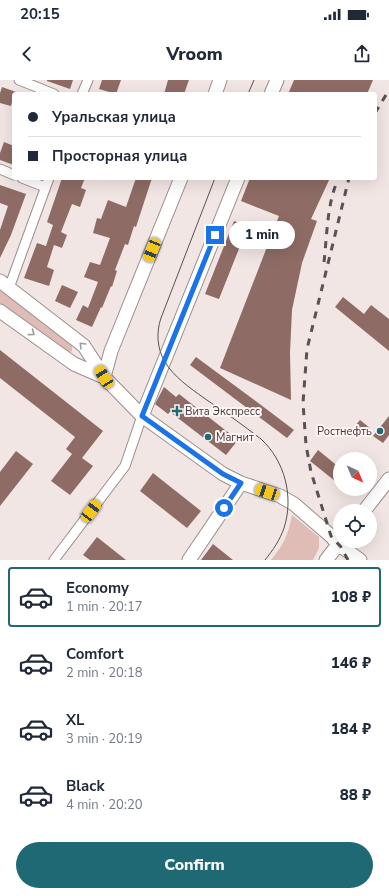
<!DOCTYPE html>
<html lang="en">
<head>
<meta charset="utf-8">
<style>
  :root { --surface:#fff; --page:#f6f6f7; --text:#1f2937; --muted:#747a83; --line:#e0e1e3; --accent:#1f6974 }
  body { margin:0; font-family:"Nunito Sans",sans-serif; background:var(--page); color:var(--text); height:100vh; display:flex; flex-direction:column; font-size:15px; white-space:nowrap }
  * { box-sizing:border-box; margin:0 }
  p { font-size:13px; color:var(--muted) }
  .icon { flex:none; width:22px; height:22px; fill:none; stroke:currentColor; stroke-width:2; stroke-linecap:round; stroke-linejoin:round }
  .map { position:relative; height:480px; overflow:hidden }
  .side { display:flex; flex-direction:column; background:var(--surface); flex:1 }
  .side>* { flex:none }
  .banner { position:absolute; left:12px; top:12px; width:365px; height:88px; border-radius:4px; box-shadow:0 4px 16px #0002; display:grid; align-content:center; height:88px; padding:0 16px; background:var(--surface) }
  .needle { width:26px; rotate:136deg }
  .tools { position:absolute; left:333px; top:372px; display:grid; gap:8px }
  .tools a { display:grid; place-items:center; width:44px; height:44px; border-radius:50%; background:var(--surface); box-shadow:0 4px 16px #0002; font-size:20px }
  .end { position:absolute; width:18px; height:18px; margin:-9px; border:5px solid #1a73e8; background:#fff; box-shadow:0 0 0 2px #fff }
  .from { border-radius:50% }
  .bubble { position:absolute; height:28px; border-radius:14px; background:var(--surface); box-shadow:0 4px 16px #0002; font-size:13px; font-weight:800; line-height:28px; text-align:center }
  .car { position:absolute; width:12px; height:24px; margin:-12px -6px; border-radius:5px; box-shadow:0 0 3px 1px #0007; background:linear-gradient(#f5c518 24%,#345 0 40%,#f5c518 0 76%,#345 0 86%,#f5c518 0) }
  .banner b { display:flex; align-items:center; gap:14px; height:38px; font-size:15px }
  .banner b+b { border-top:1px solid var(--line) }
  .banner i { width:10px; height:10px; background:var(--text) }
  ul { padding:7px 0 0; list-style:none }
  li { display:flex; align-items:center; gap:12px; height:60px; margin:0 8px 6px; padding:0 8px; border:2px solid transparent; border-radius:4px }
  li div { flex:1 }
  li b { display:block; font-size:15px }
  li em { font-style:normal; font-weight:800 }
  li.current { border-color:var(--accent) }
  li>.icon { width:36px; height:36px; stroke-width:1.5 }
  .button { display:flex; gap:8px; margin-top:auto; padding:8px 16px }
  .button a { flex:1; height:46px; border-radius:24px; background:var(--accent); color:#fff; font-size:16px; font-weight:800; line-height:46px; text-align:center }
  .status { display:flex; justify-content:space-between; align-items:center; height:28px; padding:0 20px; background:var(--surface); direction:ltr }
  .status svg { height:11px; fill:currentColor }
  header { display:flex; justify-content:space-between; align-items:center; height:52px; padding:0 16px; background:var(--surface); font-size:18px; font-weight:800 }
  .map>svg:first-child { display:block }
  .green { fill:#dfbcb5 }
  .building { fill:#8e6c65 }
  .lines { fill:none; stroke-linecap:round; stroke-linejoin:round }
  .street-casing { stroke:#9a8f8d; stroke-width:11 }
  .secondary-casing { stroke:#9a8f8d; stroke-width:15 }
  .street { stroke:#fff; stroke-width:9 }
  .secondary { stroke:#fff; stroke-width:13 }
  .tram { stroke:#585252; stroke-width:1 }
  .rail { stroke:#585252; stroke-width:3; stroke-dasharray:7 7; stroke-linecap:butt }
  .oneway { stroke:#9f9c9c }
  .route { stroke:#1a73e8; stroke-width:5 }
  .poi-dot { fill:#1f6974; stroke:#fef4f2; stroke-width:1.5 }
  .labels { text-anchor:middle; stroke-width:4; stroke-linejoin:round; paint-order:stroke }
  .poi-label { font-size:11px; fill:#3f3a3a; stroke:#fef4f2; text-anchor:start }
</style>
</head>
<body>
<div class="status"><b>20:15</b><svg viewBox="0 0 49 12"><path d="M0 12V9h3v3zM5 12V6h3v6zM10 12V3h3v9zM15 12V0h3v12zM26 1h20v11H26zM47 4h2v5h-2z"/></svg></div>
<header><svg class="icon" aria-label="back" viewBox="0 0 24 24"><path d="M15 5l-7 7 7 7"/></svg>Vroom<svg class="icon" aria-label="share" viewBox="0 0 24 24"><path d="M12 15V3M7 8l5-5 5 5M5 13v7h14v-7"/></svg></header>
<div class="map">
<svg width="389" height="480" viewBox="0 0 389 480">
  <rect width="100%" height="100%" fill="#f2e6e4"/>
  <path class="green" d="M 0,210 L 72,265 L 72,271 L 67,273 L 0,223 Z
    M 292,435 L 319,457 L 319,468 L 313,480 L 271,480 C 284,464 288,455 292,435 Z"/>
  <path class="building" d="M 47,0 L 73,0 L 70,9 L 47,1 Z
    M 102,0 L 121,0 L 116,14 L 99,9 Z
    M 168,0 L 189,0 L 184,14 L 164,14 Z
    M 294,0 L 373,0 L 367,14 L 288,14 Z
    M 2,7 L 16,12 L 14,14 L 11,26 L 0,23 L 0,13 Z
    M 4,62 L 14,66 L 14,85 L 0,80 L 0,73 Z
    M 62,98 L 85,98 L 81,108 L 86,110 L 80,127 L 72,124 L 61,152 L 67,155 L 62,168 L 54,165 L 47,187 L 54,190 L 49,206 L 24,198 L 37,163 L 46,166 L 53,145 L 47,142 Z
    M 136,98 L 152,98 L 136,147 L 134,146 L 128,165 L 125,164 L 115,190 L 117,191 L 112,207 L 111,206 L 102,228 L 101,227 L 92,247 L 76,240 L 83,225 L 88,228 L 98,202 L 84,197 L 90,182 L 100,185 L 110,158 L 93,153 L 97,138 L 101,139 L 108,120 L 126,127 Z
    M 250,98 L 330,98 L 311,139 L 317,141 L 302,183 L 292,230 L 290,273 L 291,320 L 220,288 L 279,136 L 241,121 Z
    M 0,105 L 26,114 L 11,155 L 0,178 L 0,150 L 8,126 L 0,123 Z
    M 234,141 L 248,146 L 219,219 L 205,214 Z
    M 62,205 L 78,212 L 70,228 L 55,221 Z
    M 343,217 L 364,234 L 371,225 L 389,239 L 389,271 L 335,227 Z
    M 0,270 L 103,351 L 82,378 L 93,386 L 70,415 L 51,401 L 72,374 L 66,369 L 75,357 L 0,298 Z
    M 196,277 L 265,328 L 294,350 L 287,358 L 190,285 Z
    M 164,307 L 176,317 L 179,314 L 238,360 L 226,375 L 170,332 L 168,334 L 155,324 Z
    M 389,336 L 389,355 L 383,363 L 373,356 Z
    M 360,340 L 370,348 L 365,354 L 355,346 Z
    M 318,370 L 340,388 L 340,405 L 310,381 Z
    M 16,371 L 33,384 L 0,426 L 0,392 Z
    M 153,393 L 201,431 L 187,448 L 140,411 Z
    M 97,457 L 126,480 L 90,480 L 83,475 Z
    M 213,464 L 233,480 L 201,480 Z"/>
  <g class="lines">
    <g class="street-casing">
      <path id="street" d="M 19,0 L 54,14
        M 82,14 L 88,0
        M 0,89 L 14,95
        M 22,98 L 45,107
        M 9,208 L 49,98
        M 54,480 L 125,386 L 142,336"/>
    </g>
    <g class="secondary-casing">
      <path id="secondary" d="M 215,14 L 220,0
        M 271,14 L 277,0
        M 0,201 L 84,266 L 104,297 L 142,336 L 223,394 L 241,403 L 280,416 L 294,424 L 331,456 L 338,464 L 360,480
        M 0,231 L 74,284 L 104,297
        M 104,297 L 111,271 L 181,98
        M 142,336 L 238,98
        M 364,431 L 389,399
        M 189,480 L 241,403
        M 326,480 L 341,461"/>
    </g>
    <use href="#street" class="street"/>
    <use href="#secondary" class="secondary"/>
    <path class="tram" d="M 248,14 L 254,0
      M 215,98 L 161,238 C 156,252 157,269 165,282 C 174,297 190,308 204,318 C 223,331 243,345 261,359 C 285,381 294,417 284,448 C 280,460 273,470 265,480"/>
    <path class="rail" d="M 375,33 L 389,10
      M 324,182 C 327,157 327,120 339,98
      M 348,480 L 341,467 L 331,456 L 311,392 L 306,365 L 303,323 L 307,269 L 349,98"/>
  </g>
  <defs><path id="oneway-chevron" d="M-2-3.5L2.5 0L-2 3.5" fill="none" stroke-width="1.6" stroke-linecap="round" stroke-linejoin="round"/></defs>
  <g class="oneway">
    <use href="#oneway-chevron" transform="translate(32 253) rotate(36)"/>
    <use href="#oneway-chevron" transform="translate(82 265) rotate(-135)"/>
  </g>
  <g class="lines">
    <path class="route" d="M 215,155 L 142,336 L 223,394 L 241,403 L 224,428"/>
  </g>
  <g class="poi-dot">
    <path d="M175 325h4v4h4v4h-4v4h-4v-4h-4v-4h4z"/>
    <circle cx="380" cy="351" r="4"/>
    <circle cx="208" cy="357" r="4"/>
  </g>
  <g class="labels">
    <g class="poi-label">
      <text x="185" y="335">Вита Экспресс</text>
      <text x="372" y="355" text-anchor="end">Ростнефть</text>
      <text x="216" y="361">Магнит</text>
    </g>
  </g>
</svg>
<div class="tools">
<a><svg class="needle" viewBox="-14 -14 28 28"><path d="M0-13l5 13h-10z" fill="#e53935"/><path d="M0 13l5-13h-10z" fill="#747a83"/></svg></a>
<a><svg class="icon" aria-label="locate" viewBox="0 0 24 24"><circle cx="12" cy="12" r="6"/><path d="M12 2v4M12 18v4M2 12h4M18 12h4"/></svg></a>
</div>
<i class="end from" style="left:224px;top:428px"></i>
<i class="end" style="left:215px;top:155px"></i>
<div class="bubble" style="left:229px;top:141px;width:66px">1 min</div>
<i class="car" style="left:152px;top:170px;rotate:202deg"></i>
<i class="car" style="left:104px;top:297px;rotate:328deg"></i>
<i class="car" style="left:267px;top:412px;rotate:288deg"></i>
<i class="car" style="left:91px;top:431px;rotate:37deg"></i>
<div class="banner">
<b><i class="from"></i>Уральская улица</b>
<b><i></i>Просторная улица</b>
</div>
</div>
<section class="side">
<ul>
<li class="current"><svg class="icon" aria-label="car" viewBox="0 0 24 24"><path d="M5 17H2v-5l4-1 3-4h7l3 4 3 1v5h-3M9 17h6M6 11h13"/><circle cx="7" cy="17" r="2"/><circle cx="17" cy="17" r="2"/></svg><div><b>Economy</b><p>1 min · 20:17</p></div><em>108 ₽</em></li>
<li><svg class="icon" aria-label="car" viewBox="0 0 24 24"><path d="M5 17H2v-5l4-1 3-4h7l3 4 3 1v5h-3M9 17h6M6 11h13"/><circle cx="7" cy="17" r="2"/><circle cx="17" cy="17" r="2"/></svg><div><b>Comfort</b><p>2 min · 20:18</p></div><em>146 ₽</em></li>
<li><svg class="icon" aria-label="car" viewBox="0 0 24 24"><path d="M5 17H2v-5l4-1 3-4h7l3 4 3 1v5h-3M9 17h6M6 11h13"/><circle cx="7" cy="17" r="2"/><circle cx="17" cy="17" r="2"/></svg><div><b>XL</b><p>3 min · 20:19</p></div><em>184 ₽</em></li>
<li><svg class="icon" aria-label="car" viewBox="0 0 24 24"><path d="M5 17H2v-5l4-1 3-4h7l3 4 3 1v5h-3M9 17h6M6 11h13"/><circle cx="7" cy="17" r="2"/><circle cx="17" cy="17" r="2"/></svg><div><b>Black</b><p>4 min · 20:20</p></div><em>88 ₽</em></li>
</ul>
<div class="button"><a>Confirm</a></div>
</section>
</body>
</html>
